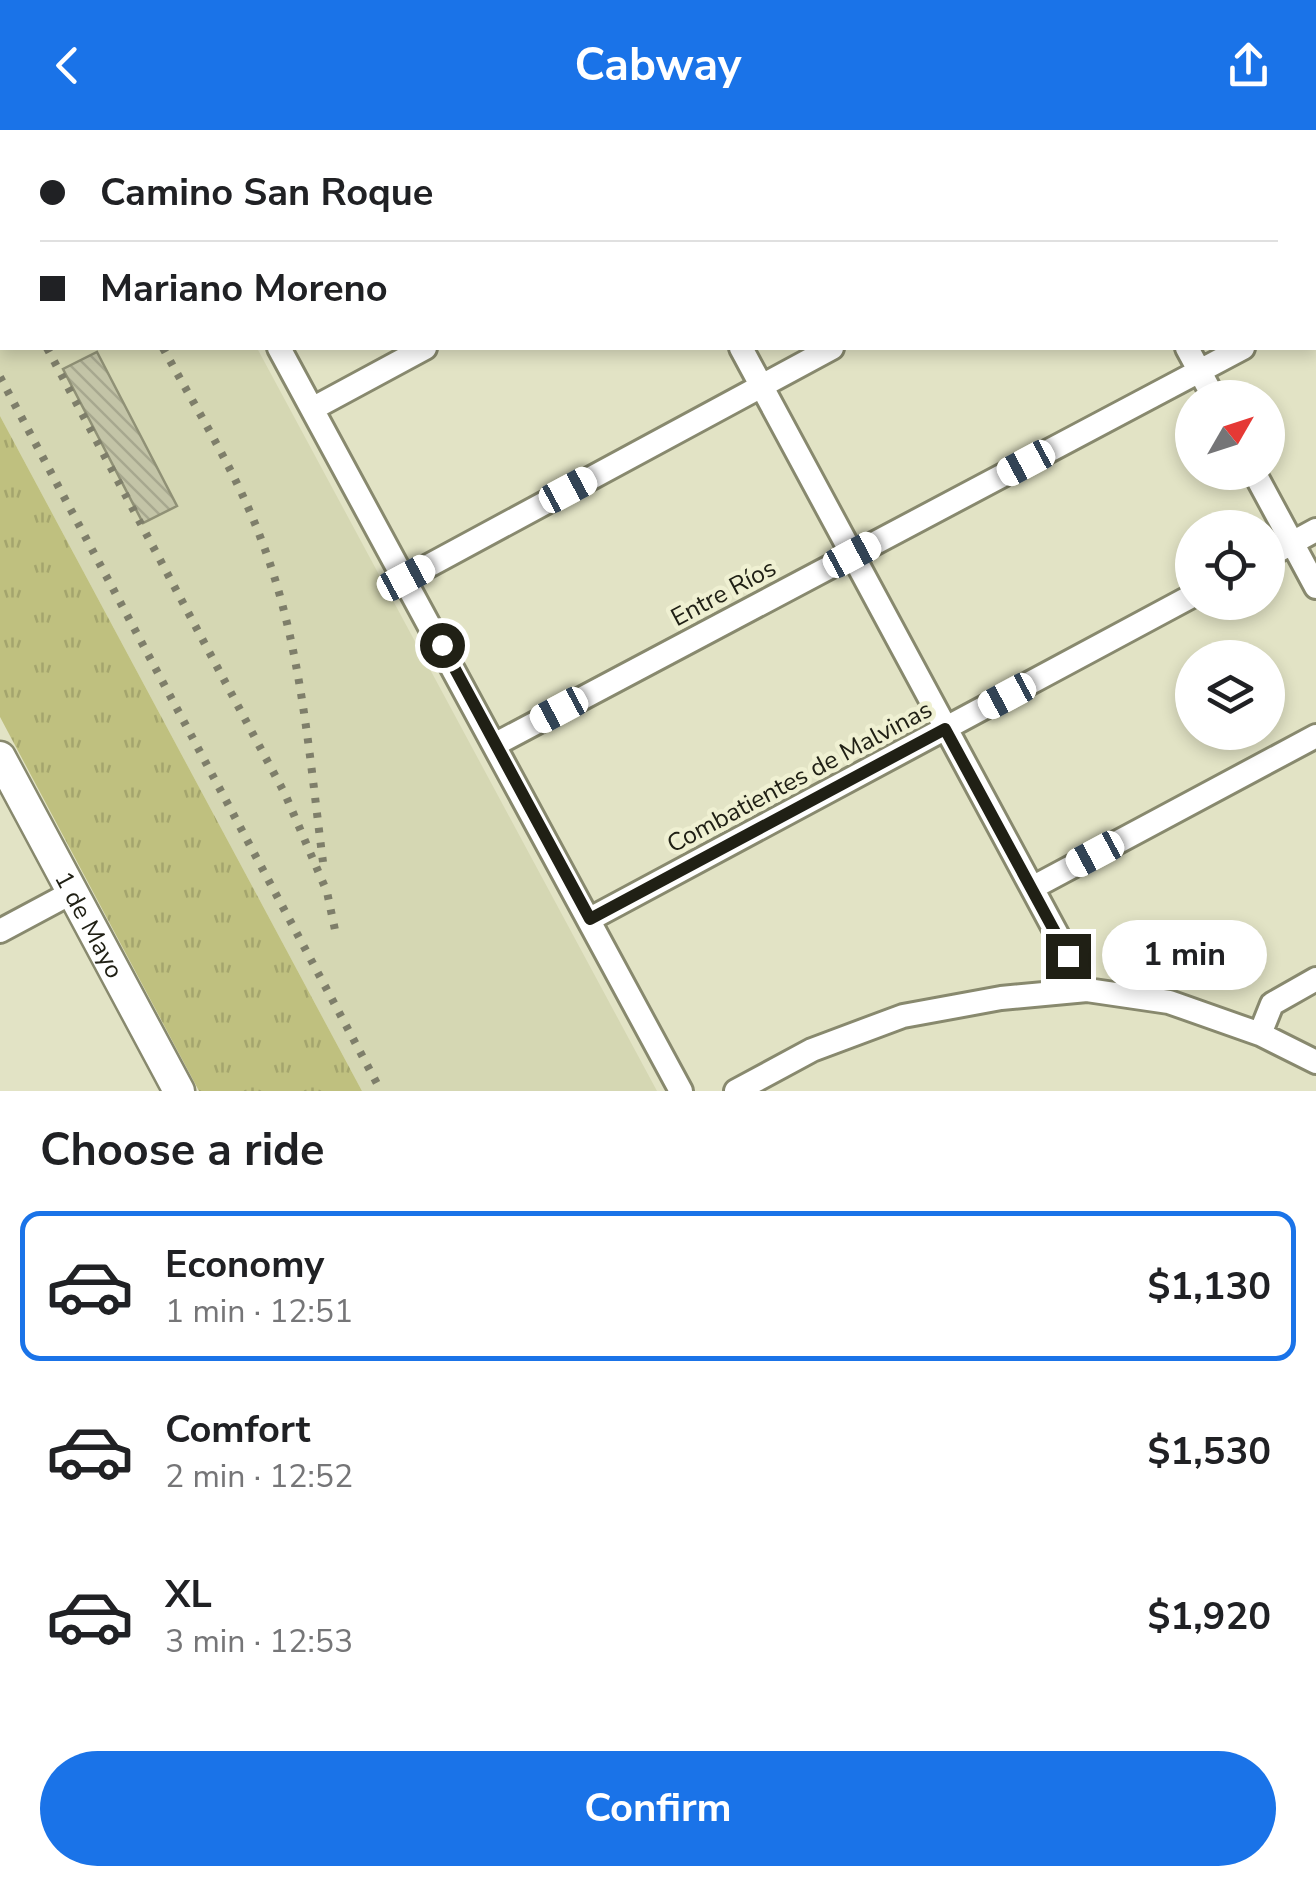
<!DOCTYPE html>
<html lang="en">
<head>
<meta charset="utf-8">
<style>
  :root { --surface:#fff; --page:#f6f6f6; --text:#202124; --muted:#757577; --line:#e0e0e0; --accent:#1a73e8 }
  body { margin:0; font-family:"Nunito Sans",sans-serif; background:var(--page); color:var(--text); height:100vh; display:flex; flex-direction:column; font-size:38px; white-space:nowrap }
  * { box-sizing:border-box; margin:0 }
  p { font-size:32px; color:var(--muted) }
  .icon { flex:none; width:55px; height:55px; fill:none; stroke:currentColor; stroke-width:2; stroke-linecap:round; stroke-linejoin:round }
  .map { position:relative; height:961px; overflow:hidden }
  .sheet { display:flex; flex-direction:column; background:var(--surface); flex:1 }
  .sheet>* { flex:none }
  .hud { position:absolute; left:0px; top:0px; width:1318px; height:220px; box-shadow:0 5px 15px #0003; display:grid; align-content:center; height:220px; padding:0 40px; background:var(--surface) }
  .needle { width:65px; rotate:51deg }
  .buttons { position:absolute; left:1175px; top:250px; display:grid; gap:20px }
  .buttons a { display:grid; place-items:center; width:110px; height:110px; border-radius:50%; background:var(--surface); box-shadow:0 5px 15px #0003; font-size:50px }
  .end { position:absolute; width:45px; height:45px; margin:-22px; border:12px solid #202015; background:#fff; box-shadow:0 0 0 5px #fff }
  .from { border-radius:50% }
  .bubble { position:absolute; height:70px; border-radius:35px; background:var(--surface); box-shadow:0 5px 15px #0003; font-size:32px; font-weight:700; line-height:70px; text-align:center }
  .car { position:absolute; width:30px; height:60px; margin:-30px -15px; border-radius:12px; box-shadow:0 0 8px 2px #0007; background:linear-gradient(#fff 24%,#345 0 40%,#fff 0 76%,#345 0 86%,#fff 0) }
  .hud b { display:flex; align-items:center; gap:35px; height:95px; font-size:38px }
  .hud b+b { border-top:2px solid var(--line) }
  .hud i { width:25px; height:25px; background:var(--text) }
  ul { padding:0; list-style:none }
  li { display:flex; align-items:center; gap:30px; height:150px; margin:0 20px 15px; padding:0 20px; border:5px solid transparent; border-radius:20px }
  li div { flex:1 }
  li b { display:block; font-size:38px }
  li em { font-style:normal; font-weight:700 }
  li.current { border-color:var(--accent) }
  li>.icon { width:90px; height:90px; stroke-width:1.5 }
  h2 { padding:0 40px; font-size:45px; line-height:120px }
  .button { display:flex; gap:20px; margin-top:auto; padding:20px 40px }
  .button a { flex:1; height:115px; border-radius:60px; background:var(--accent); color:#fff; font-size:40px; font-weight:700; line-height:115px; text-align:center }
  header { display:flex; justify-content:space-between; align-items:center; height:130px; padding:0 40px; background:var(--accent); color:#fff; font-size:45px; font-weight:700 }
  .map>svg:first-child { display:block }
  .built { fill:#d5d7b3 }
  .grass { fill:url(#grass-tufts) }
  .building { fill:url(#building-back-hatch); stroke:#909176; stroke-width:2.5 }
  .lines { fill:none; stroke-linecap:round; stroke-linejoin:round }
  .street-casing { stroke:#88896e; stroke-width:28 }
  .secondary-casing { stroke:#88896e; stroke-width:35 }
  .street { stroke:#fff; stroke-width:22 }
  .secondary { stroke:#fff; stroke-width:30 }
  .rail { stroke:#7e7e6a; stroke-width:8; stroke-dasharray:5 10; stroke-linecap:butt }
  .route { stroke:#202015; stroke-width:12 }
  .labels { text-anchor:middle; stroke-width:9; stroke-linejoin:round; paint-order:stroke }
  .street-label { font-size:25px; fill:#202015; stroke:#eff0d2 }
</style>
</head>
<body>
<header><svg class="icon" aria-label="back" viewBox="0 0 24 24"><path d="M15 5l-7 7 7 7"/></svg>Cabway<svg class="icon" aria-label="share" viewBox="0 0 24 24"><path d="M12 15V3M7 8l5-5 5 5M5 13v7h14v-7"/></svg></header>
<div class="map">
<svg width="1316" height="961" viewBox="0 0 1316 961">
  <defs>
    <pattern id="grass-tufts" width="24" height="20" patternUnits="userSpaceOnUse" patternTransform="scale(2.5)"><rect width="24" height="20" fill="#bfc07f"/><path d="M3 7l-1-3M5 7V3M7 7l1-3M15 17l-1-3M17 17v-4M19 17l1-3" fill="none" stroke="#a4a56d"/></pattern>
    <pattern id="building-back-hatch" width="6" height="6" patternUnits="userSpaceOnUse" patternTransform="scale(2.5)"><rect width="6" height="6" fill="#c3c4a7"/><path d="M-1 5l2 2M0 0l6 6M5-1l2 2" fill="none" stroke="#a7a88f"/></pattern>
  </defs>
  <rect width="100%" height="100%" fill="#e2e3c5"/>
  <path class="built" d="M 0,0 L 141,2 L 2,2 L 2,218 L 257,218 L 657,961 L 362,961 L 0,286 Z"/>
  <path class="grass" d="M 0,286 L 362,961 L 199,961 L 0,587 Z"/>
  <path class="building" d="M 97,222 L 177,376 L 143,393 L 63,239 Z"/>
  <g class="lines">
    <g class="street-casing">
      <path id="street" d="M 160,0 L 161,2
        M 625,0 L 626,2
        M 1071,0 L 1072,2
        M 428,2 L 433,0
        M 823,2 L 828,0
        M 1230,2 L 1235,0
        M 1315,180 L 1316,179
        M 279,218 L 681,961
        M 741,218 L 1087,860
        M 1187,218 L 1214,268
        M 312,279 L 425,218
        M 1254,342 L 1316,457
        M 1268,426 L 1316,400
        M 406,448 L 832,218
        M 494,615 L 1243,218
        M 1032,758 L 1316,606
        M 590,789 L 1192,466
        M 0,801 L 71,763
        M 1260,904 L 1272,874 L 1316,849
        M 736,961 L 812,920 L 903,886 L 1001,868 L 1087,860 L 1169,872 L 1260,904 L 1316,932"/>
    </g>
    <g class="secondary-casing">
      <g id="secondary">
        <path id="s1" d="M 0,627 L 179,961"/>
      </g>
    </g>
    <use href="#street" class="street"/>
    <use href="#secondary" class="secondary"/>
    <path class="rail" d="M 45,0 L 47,2
      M 0,129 L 2,134
      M 47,218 L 285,664 L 327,762 L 335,800
      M 163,218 C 197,280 236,342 261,409 C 301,511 309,624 323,732
      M 0,247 L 381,961"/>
  </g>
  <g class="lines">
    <path class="route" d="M 442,515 L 590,789 L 945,599 L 1068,826"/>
  </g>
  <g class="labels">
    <g class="street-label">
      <text transform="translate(723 462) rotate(-28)" y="9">Entre Ríos</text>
      <text transform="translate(799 646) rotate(-28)" y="9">Combatientes de Malvinas</text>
      <text dy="9" stroke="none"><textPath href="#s1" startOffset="190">1 de Mayo</textPath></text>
    </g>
  </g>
</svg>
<div class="buttons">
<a><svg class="needle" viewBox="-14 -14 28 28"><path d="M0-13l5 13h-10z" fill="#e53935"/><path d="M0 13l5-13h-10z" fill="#757577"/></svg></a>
<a><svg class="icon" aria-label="locate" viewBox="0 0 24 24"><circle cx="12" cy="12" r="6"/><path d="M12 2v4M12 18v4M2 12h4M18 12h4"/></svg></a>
<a><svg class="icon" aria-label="layers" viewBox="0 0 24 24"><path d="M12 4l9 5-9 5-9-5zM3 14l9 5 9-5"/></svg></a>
</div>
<i class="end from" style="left:442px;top:515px"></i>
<i class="end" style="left:1068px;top:826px"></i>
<div class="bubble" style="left:1102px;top:790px;width:165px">1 min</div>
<i class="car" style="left:1026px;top:333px;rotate:242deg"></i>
<i class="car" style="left:568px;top:360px;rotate:62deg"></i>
<i class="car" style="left:852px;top:425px;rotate:62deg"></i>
<i class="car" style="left:406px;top:448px;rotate:62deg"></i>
<i class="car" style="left:1007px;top:566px;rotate:242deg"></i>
<i class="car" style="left:559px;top:580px;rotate:242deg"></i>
<i class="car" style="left:1095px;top:724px;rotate:242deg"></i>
<div class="hud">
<b><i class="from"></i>Camino San Roque</b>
<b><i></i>Mariano Moreno</b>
</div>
</div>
<section class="sheet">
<h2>Choose a ride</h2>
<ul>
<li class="current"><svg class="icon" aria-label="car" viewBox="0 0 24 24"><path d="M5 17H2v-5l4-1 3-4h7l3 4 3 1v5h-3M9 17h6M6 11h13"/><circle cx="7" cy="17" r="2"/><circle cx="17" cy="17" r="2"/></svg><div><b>Economy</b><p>1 min · 12:51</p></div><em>$1,130</em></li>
<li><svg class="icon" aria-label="car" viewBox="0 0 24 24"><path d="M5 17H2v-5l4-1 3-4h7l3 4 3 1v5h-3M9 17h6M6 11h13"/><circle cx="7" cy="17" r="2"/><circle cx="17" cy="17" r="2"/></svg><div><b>Comfort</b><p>2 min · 12:52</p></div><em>$1,530</em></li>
<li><svg class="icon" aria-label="car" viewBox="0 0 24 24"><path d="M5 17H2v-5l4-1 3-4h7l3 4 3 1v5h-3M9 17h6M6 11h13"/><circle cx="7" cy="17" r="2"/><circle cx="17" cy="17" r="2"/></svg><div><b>XL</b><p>3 min · 12:53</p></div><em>$1,920</em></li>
</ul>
<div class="button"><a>Confirm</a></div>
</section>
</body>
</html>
